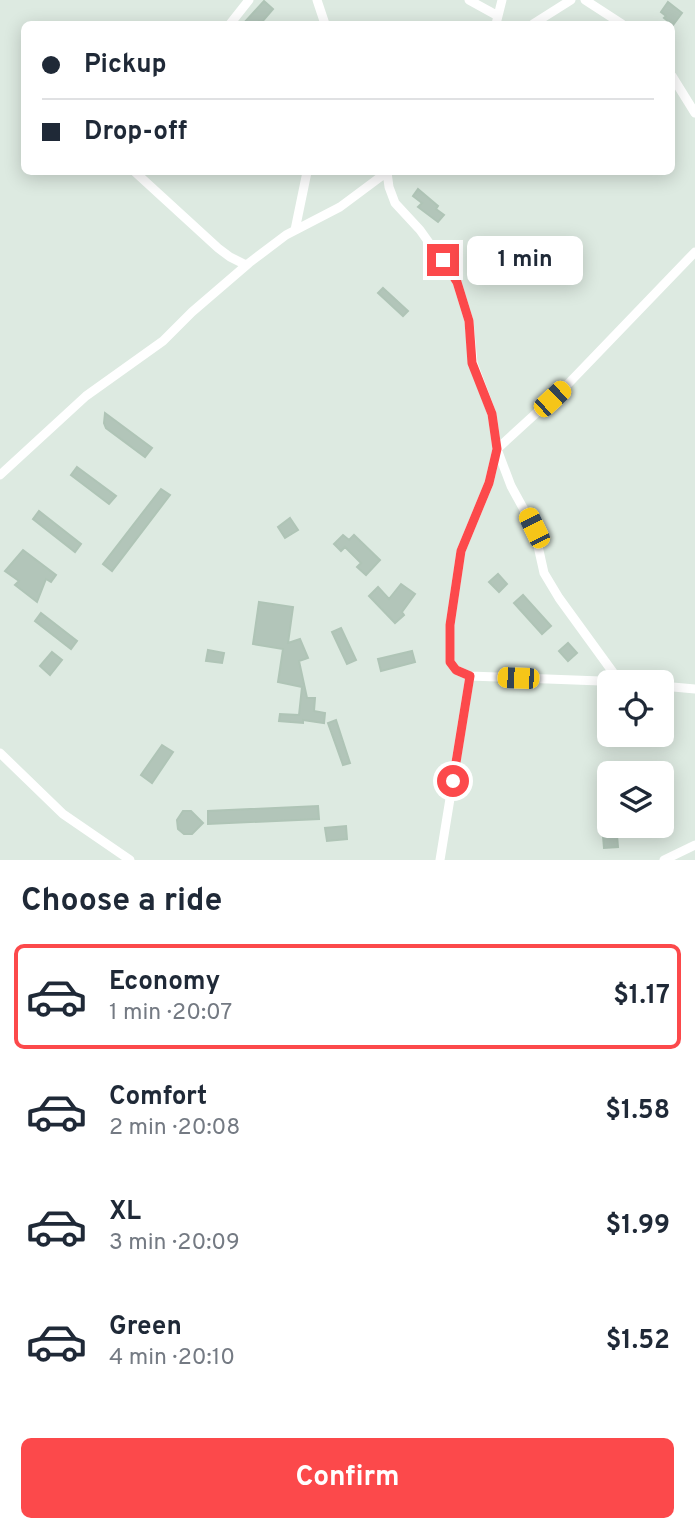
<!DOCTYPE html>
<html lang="en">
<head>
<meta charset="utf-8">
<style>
  :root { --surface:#fff; --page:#f2f2f3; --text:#1f2937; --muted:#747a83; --line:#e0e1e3; --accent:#fc494b }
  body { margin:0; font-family:Overpass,sans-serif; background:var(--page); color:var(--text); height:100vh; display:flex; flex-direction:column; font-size:26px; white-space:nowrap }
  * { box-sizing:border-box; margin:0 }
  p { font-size:23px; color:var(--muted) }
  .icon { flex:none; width:38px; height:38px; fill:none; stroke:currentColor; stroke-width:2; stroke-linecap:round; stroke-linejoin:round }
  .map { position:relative; height:860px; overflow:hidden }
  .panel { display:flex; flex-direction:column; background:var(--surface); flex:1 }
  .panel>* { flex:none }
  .guide { position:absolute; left:21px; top:21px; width:654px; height:154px; border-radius:10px; box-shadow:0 4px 18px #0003; display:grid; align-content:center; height:154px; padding:0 21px; background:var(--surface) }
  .tools { position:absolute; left:597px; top:670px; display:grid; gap:14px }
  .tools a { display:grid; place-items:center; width:77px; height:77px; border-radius:10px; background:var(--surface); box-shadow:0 4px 18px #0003; font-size:35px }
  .end { position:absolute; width:32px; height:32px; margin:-16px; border:9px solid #fc494b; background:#fff; box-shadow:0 0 0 4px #fff }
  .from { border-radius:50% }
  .bubble { position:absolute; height:49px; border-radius:10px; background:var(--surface); box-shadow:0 4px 18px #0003; font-size:23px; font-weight:700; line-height:49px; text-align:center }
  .car { position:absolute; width:21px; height:42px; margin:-21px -10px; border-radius:9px; box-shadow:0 0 5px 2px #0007; background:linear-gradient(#f5c518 24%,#345 0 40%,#f5c518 0 76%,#345 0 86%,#f5c518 0) }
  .guide b { display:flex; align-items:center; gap:24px; height:66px; font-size:26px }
  .guide b+b { border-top:2px solid var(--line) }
  .guide i { width:18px; height:18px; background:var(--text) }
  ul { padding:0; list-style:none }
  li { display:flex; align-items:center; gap:21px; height:105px; margin:0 14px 10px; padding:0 7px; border:4px solid transparent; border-radius:10px }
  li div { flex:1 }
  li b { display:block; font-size:26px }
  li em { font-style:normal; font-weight:700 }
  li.on { border-color:var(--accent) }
  li>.icon { width:63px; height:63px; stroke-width:1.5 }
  h2 { padding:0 21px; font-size:32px; line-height:84px }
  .button { display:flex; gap:14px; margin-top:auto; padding:14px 21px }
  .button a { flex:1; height:80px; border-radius:10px; background:var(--accent); color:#fff; font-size:28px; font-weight:700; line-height:80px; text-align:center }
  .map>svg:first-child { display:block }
  .building { fill:#b2c5b9; stroke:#afc4b6; stroke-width:2 }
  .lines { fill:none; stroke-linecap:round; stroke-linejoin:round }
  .minor { stroke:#fff; stroke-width:9 }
  .route { stroke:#fc494b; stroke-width:9 }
</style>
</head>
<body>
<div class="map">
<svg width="695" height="860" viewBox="0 0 695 860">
  <rect width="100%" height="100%" fill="#ddeae1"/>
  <path class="building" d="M 264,1 L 273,9 L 261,23 L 259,21 L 256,24 L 243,24 Z
    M 668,2 L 682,13 L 673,25 L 664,18 L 666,16 L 661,12 Z
    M 418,189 L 438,206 L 436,209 L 444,215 L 438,222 L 418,207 L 422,203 L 413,196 Z
    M 383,288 L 408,311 L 403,316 L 378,293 Z
    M 105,413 L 152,448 L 145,457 L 106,428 L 104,423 Z
    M 77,467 L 116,496 L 109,504 L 71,475 Z
    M 161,489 L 170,495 L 112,571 L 103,564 Z
    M 39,511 L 81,544 L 75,552 L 33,519 Z
    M 290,518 L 298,530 L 285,538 L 278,527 Z
    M 343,535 L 349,540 L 354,535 L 380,560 L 366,575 L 357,567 L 361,563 L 345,547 L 341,551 L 334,544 Z
    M 23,550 L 56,575 L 51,582 L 46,579 L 37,602 L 15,585 L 19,581 L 5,571 Z
    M 498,574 L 507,584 L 499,592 L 489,582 Z
    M 401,584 L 415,594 L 402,612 L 404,615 L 395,623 L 369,596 L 378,587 L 389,599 Z
    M 523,595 L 551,626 L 542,634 L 514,603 Z
    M 259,602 L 293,607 L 288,643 L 300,639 L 308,658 L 299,661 L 307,698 L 315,698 L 314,711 L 325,713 L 324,723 L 303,720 L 303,723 L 279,721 L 280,714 L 299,715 L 302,687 L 278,682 L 283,649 L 253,644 Z
    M 41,613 L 77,641 L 71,649 L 35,621 Z
    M 341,628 L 356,660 L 347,664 L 332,632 Z
    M 568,643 L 577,653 L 568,661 L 559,651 Z
    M 208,650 L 224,653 L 222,663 L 206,661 Z
    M 412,651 L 415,662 L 381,671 L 378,659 Z
    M 52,652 L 62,660 L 50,675 L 40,666 Z
    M 336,720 L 350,763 L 343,765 L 328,723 Z
    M 162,745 L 173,752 L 152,783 L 141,775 Z
    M 318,806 L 319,819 L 208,824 L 208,811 Z
    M 183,811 L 191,811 L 203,823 L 192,834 L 184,834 L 178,829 L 177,820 Z
    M 346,826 L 347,839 L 327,841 L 325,828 Z
    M 617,835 L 618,847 L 604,848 L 603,836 Z"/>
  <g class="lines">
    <path class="minor" d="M 317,0 L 325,24
      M 469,0 L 498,16
      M 585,0 L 622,24
      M 230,24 L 249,0
      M 496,24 L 502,0
      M 533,24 L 571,0
      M 672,76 L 695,113
      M 135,172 L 218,248 L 230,257 L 246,265
      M 387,172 L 389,187 L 395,203 L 420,230 L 457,282 L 469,321 L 473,363 L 492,414 L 497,449 L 511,486 L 534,528 L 544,573 L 559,598 L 620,682
      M 295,230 L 307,172
      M 0,475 L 86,396 L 163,341 L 192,312 L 249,263 L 286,235 L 340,207 L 387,172
      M 470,676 L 456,670 L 450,662 L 450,625 L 461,551 L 489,483 L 497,449 L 567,385 L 695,252
      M 662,686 L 695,689
      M 0,753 L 63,814 L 130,860
      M 440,860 L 470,676 L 627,682
      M 664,860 L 695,845"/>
  </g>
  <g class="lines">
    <path class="route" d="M 443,260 L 457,282 L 469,321 L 472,363 L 492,414 L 497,449 L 489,483 L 461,551 L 450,625 L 450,662 L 456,670 L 470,676 L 453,781"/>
  </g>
</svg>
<div class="tools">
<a><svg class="icon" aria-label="locate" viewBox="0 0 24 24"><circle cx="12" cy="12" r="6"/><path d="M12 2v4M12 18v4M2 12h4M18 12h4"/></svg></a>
<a><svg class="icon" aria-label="layers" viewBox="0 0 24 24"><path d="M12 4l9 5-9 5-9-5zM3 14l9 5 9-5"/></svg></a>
</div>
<i class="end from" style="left:453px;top:781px"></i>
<i class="end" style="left:443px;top:260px"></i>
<div class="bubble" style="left:467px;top:236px;width:116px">1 min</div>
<i class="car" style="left:552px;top:399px;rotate:47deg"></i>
<i class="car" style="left:534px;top:528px;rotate:334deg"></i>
<i class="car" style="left:518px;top:678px;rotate:272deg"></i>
<div class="guide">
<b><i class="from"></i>Pickup</b>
<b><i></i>Drop-off</b>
</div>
</div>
<section class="panel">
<h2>Choose a ride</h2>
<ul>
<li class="on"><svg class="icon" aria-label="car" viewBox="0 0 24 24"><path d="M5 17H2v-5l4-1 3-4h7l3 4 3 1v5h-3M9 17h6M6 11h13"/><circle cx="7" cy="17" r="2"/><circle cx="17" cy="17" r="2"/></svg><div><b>Economy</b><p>1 min · 20:07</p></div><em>$1.17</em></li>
<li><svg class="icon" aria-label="car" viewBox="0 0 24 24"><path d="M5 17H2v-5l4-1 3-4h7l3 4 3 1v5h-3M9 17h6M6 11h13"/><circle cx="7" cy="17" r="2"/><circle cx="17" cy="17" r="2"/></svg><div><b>Comfort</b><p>2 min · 20:08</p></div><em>$1.58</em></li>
<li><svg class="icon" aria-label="car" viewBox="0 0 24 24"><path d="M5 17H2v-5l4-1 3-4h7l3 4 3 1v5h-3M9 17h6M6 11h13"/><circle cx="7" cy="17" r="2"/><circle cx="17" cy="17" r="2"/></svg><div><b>XL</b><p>3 min · 20:09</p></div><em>$1.99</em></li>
<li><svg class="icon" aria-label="car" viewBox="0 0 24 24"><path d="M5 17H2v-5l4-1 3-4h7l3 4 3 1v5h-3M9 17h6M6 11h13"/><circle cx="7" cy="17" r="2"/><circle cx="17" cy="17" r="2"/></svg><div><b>Green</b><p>4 min · 20:10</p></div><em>$1.52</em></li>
</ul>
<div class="button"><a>Confirm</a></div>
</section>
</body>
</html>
